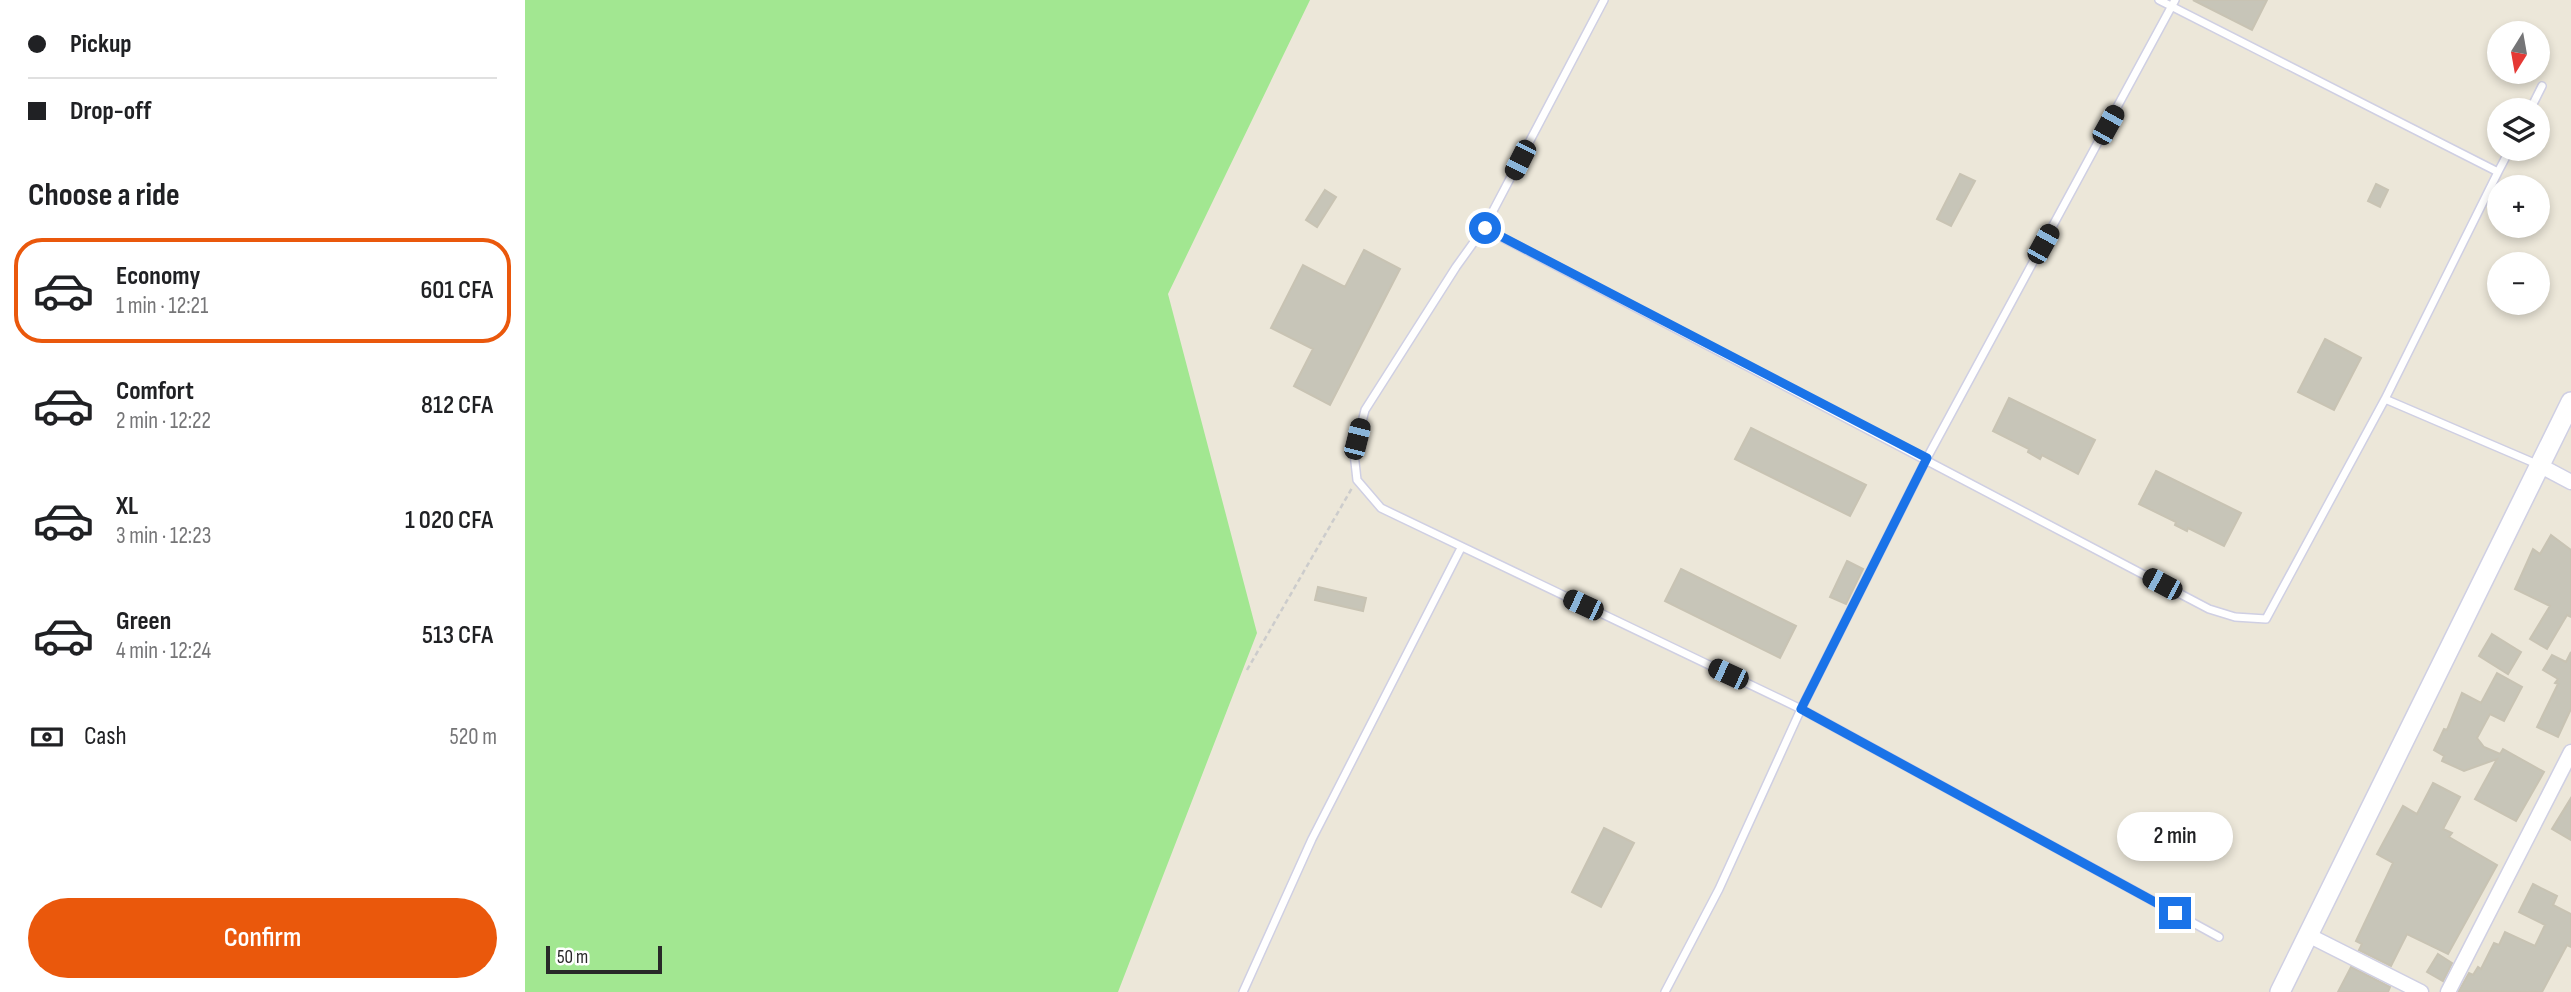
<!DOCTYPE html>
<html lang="en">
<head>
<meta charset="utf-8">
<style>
  :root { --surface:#fff; --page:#f6f6f6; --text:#202124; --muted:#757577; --line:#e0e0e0; --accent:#ea580c }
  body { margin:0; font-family:"Sofia Sans Condensed",sans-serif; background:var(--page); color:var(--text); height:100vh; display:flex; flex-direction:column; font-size:26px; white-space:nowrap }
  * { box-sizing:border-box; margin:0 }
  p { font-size:23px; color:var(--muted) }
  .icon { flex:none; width:38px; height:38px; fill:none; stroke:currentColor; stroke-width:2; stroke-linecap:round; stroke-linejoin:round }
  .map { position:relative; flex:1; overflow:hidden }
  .sheet { display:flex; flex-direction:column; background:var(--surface); width:525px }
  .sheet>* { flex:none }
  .top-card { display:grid; align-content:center; height:154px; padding:0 28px; background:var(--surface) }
  .needle { width:46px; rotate:191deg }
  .buttons { position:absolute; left:1962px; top:21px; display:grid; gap:14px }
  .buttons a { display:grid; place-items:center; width:63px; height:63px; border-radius:50%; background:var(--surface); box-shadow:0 4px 10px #0003; font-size:35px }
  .scale { position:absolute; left:21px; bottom:18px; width:116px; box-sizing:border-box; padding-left:7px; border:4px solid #292929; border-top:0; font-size:19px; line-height:24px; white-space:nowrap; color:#292929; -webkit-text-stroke:5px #fff; paint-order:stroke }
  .end { position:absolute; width:32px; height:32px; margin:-16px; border:9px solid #1a73e8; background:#fff; box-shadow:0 0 0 4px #fff }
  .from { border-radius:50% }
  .bubble { position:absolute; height:49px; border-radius:24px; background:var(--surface); box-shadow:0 4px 10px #0003; font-size:23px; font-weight:600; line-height:49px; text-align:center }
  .car { position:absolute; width:21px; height:42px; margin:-21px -10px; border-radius:9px; box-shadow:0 0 5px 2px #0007; background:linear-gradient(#222 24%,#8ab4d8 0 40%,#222 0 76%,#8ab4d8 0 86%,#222 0) }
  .top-card b { display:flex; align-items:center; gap:24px; height:66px; font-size:26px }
  .top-card b+b { border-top:2px solid var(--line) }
  .top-card i { width:18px; height:18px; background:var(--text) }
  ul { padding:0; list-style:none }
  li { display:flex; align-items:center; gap:21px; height:105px; margin:0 14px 10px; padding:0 14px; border:4px solid transparent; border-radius:28px }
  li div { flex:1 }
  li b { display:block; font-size:26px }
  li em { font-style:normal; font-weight:600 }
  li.selected { border-color:var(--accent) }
  li>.icon { width:63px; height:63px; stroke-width:1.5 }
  h2 { padding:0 28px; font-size:32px; line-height:84px }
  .pay { display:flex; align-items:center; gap:18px; height:77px; padding:0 28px; font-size:26px }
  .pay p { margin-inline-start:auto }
  .action { display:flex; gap:14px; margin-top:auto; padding:14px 28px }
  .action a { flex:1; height:80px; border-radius:42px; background:var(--accent); color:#fff; font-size:28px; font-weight:600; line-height:80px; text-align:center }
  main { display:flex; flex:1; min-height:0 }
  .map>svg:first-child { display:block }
  .green { fill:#a2e791 }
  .building { fill:#c7c5b8; stroke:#c8c3b3; stroke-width:2 }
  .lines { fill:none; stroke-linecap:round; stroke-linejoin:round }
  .service-casing { stroke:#cfcfe3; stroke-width:10 }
  .minor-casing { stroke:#cfcfe3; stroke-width:17 }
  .secondary-casing { stroke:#cfcfe3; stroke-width:22 }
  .path { stroke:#ccc; stroke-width:2.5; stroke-dasharray:5 3.5; stroke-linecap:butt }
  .service { stroke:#fff; stroke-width:7 }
  .minor { stroke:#fff; stroke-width:14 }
  .secondary { stroke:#fff; stroke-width:19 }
  .route { stroke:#1a73e8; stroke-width:9 }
</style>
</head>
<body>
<main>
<section class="sheet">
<div class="top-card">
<b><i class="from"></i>Pickup</b>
<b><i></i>Drop-off</b>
</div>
<h2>Choose a ride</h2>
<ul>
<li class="selected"><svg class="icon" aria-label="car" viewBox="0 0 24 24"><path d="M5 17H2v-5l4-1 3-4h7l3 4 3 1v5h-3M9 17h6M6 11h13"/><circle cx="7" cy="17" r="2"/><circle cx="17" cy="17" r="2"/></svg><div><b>Economy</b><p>1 min · 12:21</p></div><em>601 CFA</em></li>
<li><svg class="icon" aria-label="car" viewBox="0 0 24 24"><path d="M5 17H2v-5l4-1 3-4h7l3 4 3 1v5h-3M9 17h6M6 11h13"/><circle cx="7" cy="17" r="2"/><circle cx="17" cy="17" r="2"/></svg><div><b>Comfort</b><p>2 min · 12:22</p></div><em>812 CFA</em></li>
<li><svg class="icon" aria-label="car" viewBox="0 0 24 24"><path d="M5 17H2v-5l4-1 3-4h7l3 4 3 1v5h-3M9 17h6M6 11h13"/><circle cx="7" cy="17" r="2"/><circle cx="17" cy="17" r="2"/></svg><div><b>XL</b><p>3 min · 12:23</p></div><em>1 020 CFA</em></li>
<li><svg class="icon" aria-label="car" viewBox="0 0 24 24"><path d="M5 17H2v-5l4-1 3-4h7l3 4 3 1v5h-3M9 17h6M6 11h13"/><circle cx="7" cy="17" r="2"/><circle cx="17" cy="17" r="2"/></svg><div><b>Green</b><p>4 min · 12:24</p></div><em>513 CFA</em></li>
</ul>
<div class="pay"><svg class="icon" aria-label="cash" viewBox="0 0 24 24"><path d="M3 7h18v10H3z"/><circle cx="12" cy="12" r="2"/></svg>Cash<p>520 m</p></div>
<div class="action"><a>Confirm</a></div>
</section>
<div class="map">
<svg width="2046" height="992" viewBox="0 0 2046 992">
  <rect width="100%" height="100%" fill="#ece7d9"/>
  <path class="green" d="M 0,0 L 785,0 L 643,294 L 732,633 L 593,992 L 0,992 Z"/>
  <path class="building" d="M 1668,0 L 1742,0 L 1727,30 Z
    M 1435,174 L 1450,181 L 1426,226 L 1412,219 Z
    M 1851,184 L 1863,190 L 1855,207 L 1843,201 Z
    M 800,190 L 811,197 L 792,227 L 781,220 Z
    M 839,250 L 875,269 L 805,405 L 769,386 L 788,349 L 746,328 L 778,265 L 820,287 Z
    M 1800,339 L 1836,358 L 1809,410 L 1773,392 Z
    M 1484,398 L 1570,440 L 1553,474 L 1517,455 L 1515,459 L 1503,452 L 1504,449 L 1468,431 Z
    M 1226,428 L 1341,485 L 1325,516 L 1210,459 Z
    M 1631,471 L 1716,513 L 1699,546 L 1663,528 L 1662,531 L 1650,525 L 1651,522 L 1614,504 Z
    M 2026,535 L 2046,550 L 2046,617 L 2042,615 L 2022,649 L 2005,639 L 2025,606 L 1990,589 L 2008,549 L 2015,554 Z
    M 1322,561 L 1338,569 L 1321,604 L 1305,597 Z
    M 1156,569 L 1271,626 L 1255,658 L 1140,601 Z
    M 793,587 L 841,598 L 838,611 L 790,600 Z
    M 1967,634 L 1996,652 L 1983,674 L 1954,656 Z
    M 2046,652 L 2046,709 L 2033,737 L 2012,727 L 2033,684 L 2030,683 L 2033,679 L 2018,670 L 2027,655 L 2041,662 Z
    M 1972,673 L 1997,687 L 1979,721 L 1965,714 L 1952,738 L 1959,747 L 1975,754 L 1978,749 L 2019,772 L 1991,821 L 1950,799 L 1972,759 L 1939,771 L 1917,761 L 1919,756 L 1909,750 L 1919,729 L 1922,730 L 1937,693 L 1956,703 Z
    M 1908,783 L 1935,797 L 1918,829 L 1927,833 L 1924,837 L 1972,865 L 1923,954 L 1882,934 L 1866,966 L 1834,950 L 1837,944 L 1831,941 L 1868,863 L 1852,854 L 1878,806 L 1892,814 Z
    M 2046,798 L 2046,840 L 2027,829 Z
    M 1079,828 L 1109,843 L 1076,907 L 1047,892 Z
    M 2008,884 L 2032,896 L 2028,905 L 2046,914 L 2046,947 L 2042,945 L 2017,992 L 1934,991 L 1944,973 L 1948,975 L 1953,967 L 1956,969 L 1969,943 L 1974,945 L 1980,932 L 2010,946 L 2020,925 L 1994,912 Z
    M 1913,954 L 1927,963 L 1918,981 L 1902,972 Z
    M 1826,967 L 1865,987 L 1863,992 L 1813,992 Z"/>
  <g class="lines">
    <g class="service-casing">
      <path id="service" d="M 1079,0 L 959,228 L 1684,609 L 1710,617 L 1741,619 L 1860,399 L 2014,465
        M 1634,0 L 1973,172 L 1860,399
        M 2005,110 L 2017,86
        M 1973,172 L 1985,149
        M 959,228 L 931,267 L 840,410 L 829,453 L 832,480 L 856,508 L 1276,709 L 1694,937
        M 718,992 L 787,839 L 936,548
        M 1140,992 L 1194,889 L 1276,709 L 1402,458 L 1650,0"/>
    </g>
    <g class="minor-casing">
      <path id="minor" d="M 2014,465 L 2046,482
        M 1783,935 L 1896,992
        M 1923,992 L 2046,752"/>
    </g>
    <g class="secondary-casing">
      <path id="secondary" d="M 1755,992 L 2046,402"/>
    </g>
    <path class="path" d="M 722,670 L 827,488"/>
    <use href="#service" class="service"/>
    <use href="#minor" class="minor"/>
    <use href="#secondary" class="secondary"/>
  </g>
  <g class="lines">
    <path class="route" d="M 960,228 L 1402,458 L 1276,709 L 1650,913"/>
  </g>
</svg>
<div class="buttons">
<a><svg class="needle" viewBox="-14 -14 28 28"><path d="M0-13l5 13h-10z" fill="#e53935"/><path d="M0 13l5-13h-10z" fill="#757577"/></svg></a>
<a><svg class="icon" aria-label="layers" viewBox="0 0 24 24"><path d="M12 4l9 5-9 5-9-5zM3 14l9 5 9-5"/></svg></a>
<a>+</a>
<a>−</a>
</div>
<div class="scale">50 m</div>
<i class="end from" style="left:960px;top:228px"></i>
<i class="end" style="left:1650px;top:913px"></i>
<div class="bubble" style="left:1592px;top:812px;width:116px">2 min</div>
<i class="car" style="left:1583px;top:125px;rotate:29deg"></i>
<i class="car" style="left:995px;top:160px;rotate:207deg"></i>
<i class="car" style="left:1518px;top:244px;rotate:29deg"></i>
<i class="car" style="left:832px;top:439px;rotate:14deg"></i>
<i class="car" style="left:1637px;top:584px;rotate:298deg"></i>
<i class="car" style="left:1058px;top:605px;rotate:295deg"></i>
<i class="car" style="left:1203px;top:674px;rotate:295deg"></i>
</div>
</main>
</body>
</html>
